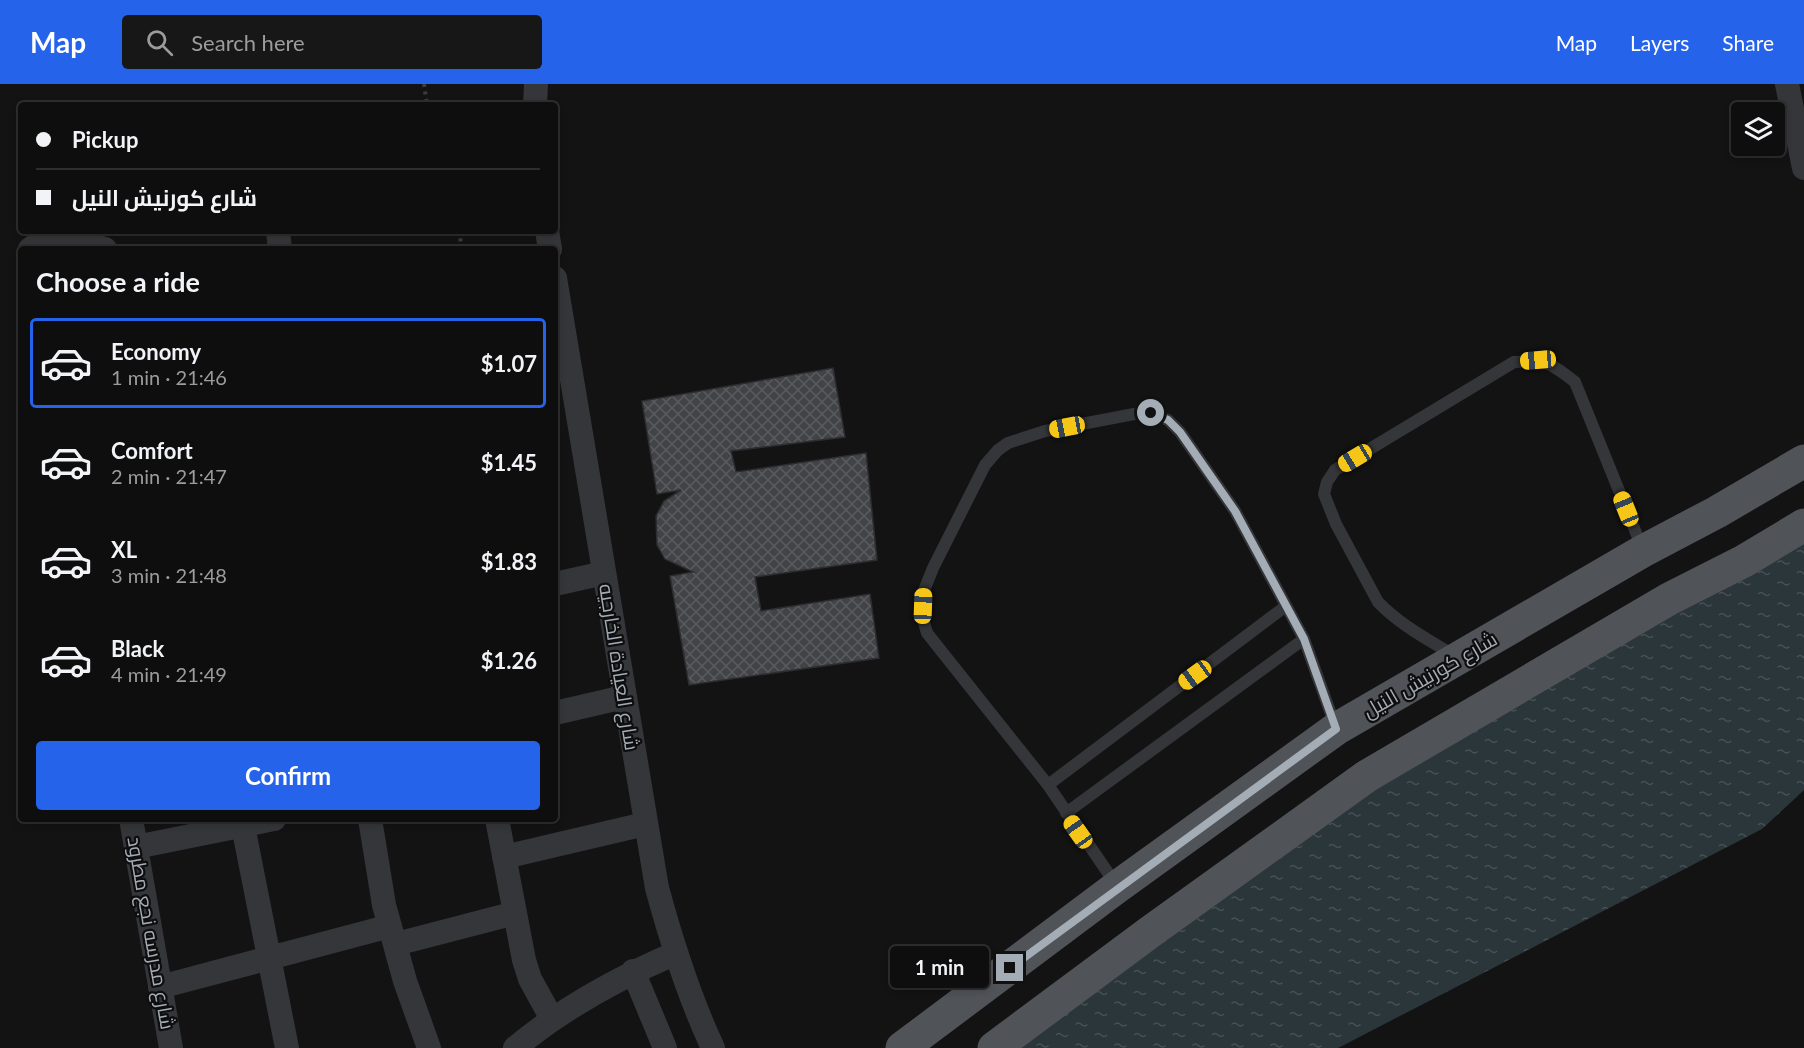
<!DOCTYPE html>
<html lang="en">
<head>
<meta charset="utf-8">
<style>
  :root { --surface:#0e0e0f; --page:#171718; --text:#f1f3f6; --muted:#9b9c9e; --line:#2e2e2f; --accent:#2563eb }
  body { margin:0; font-family:Lato,Cairo,sans-serif; background:var(--page); color:var(--text); height:100vh; display:flex; flex-direction:column; font-size:22px; white-space:nowrap }
  * { box-sizing:border-box; margin:0 }
  p { font-size:20px; color:var(--muted) }
  .icon { flex:none; width:33px; height:33px; fill:none; stroke:currentColor; stroke-width:2; stroke-linecap:round; stroke-linejoin:round }
  .map { position:relative; flex:1; overflow:hidden }
  .details { position:absolute; left:18px; top:162px; width:540px; height:576px; display:flex; flex-direction:column; background:var(--surface); border-radius:6px; box-shadow:0 3px 9px #0003,0 0 0 2px var(--line) }
  .details>* { flex:none }
  .hud { position:absolute; left:18px; top:18px; width:540px; height:132px; border-radius:6px; box-shadow:0 3px 9px #0003,0 0 0 2px var(--line); display:grid; align-content:center; height:132px; padding:0 18px; background:var(--surface) }
  .controls { position:absolute; left:1731px; top:18px; display:grid; gap:12px }
  .controls a { display:grid; place-items:center; width:54px; height:54px; border-radius:6px; background:var(--surface); box-shadow:0 3px 9px #0003,0 0 0 2px var(--line); font-size:30px }
  .end { position:absolute; width:27px; height:27px; margin:-14px; border:8px solid #a4acb5; background:#111; box-shadow:0 0 0 3px #111 }
  .from { border-radius:50% }
  .bubble { position:absolute; height:42px; border-radius:6px; background:var(--surface); box-shadow:0 3px 9px #0003,0 0 0 2px var(--line); font-size:20px; font-weight:700; line-height:42px; text-align:center }
  .car { position:absolute; width:18px; height:36px; margin:-18px -9px; border-radius:8px; box-shadow:0 0 4px 2px #0007; background:linear-gradient(#f5c518 24%,#345 0 40%,#f5c518 0 76%,#345 0 86%,#f5c518 0) }
  .hud b { display:flex; align-items:center; gap:21px; height:57px; font-size:22px }
  .hud b+b { border-top:2px solid var(--line) }
  .hud i { width:15px; height:15px; background:var(--text) }
  ul { padding:0; list-style:none }
  li { display:flex; align-items:center; gap:18px; height:90px; margin:0 12px 9px; padding:0 6px; border:3px solid transparent; border-radius:6px }
  li div { flex:1 }
  li b { display:block; font-size:22px }
  li em { font-style:normal; font-weight:700 }
  li.on { border-color:var(--accent) }
  li>.icon { width:54px; height:54px; stroke-width:1.5 }
  h2 { padding:0 18px; font-size:27px; line-height:72px }
  .action { display:flex; gap:12px; margin-top:auto; padding:12px 18px }
  .action a { flex:1; height:69px; border-radius:6px; background:var(--accent); color:#fff; font-size:24px; font-weight:700; line-height:69px; text-align:center }
  header { display:flex; align-items:center; gap:36px; box-sizing:border-box; height:84px; padding:0 30px; background:var(--accent); color:#fff }
  header strong { font-size:28px }
  nav { display:flex; gap:33px; margin-inline-start:auto; font-size:21px }
  .search { width:420px; height:54px; background:var(--page); display:flex; align-items:center; gap:15px; box-sizing:border-box; padding:0 21px; border-radius:6px; color:var(--muted); font-size:22px }
  .map>svg:first-child { display:block }
  .water { fill:url(#water-ripples) }
  .building { fill:url(#building-cross-hatch); stroke:#2d2d30; stroke-width:1.5 }
  .lines { fill:none; stroke-linecap:round; stroke-linejoin:round }
  .path { stroke:#3a3d40; stroke-width:4; stroke-dasharray:3 4.5; stroke-linecap:butt }
  .lane { stroke:#343639; stroke-width:12 }
  .street { stroke:#343639; stroke-width:24 }
  .primary { stroke:#505358; stroke-width:33 }
  .route { stroke:#a4acb5; stroke-width:8 }
  .labels { text-anchor:middle; stroke-width:4.5; stroke-linejoin:round; paint-order:stroke }
  .street-label { font-size:20px; fill:#a4acb5; stroke:#0e0e0f }
</style>
</head>
<body>
<header>
<strong>Map</strong>
<div class="search"><svg class="icon" aria-label="search" viewBox="0 0 24 24"><circle cx="10" cy="10" r="6"/><path d="M15 15l6 6"/></svg>Search here</div>
<nav><a>Map</a><a>Layers</a><a>Share</a></nav>
</header>
<div class="map">
<svg width="1804" height="964" viewBox="0 0 1804 964">
  <defs>
    <pattern id="water-ripples" width="26" height="14" patternUnits="userSpaceOnUse" patternTransform="scale(1.5)"><rect width="26" height="14" fill="#2b363a"/><path d="M2 4q2-2 4 0t4 0M15 11q2-2 4 0t4 0" fill="none" stroke="#475054"/></pattern>
    <pattern id="building-cross-hatch" width="8" height="8" patternUnits="userSpaceOnUse" patternTransform="scale(1.5)"><rect width="8" height="8" fill="#424347"/><path d="M0 0l8 8M0 8l8-8" fill="none" stroke="#5a5b5f"/></pattern>
  </defs>
  <rect width="100%" height="100%" fill="#131314"/>
  <path class="water" d="M 1804,454 L 1804,706 L 1762,745 L 1338,964 L 1004,964 L 1364,705 Z"/>
  <path class="building" d="M 833,284 L 845,353 L 731,367 L 736,388 L 866,369 L 877,476 L 755,493 L 761,527 L 870,510 L 879,574 L 689,601 L 670,492 L 693,488 L 665,475 L 657,461 L 656,432 L 664,417 L 681,406 L 657,410 L 642,317 Z"/>
  <g class="lines">
    <path class="path" d="M 424,0 L 427,21
      M 459,147 L 462,165"/>
    <path class="lane" d="M 1455,572 C 1429,556 1400,541 1378,518 L 1336,440 L 1324,410 L 1327,398 L 1335,386 L 1514,278 C 1546,276 1550,278 1575,298 L 1643,466
      M 1048,701 L 1286,522
      M 1066,729 L 1304,555
      M 1117,802 L 1048,701 L 927,549 L 923,535 L 923,509 L 933,484 L 985,381 L 998,366 L 1008,359 L 1045,347 L 1134,330 L 1151,329 L 1168,336 L 1180,348 L 1235,427 L 1304,555 L 1336,644"/>
    <path class="street" d="M 1787,0 L 1804,84
      M 535,21 L 536,0
      M 278,147 L 280,165
      M 547,147 L 550,165
      M 30,165 C 50,149 82,158 105,165
      M 555,194 L 657,804 C 672,859 689,913 713,964
      M 555,500 L 604,489
      M 555,629 L 624,613
      M 131,735 L 171,964
      M 370,735 L 384,821 L 405,897 L 429,964
      M 497,735 L 524,876 L 530,895 L 552,935
      M 243,742 L 287,964
      M 136,763 L 274,735
      M 504,773 L 645,740
      M 396,860 L 515,829
      M 633,887 L 665,964
      M 160,903 L 390,842
      M 515,964 C 564,923 618,894 676,869"/>
    <path class="primary" d="M 902,964 L 1117,803 L 1336,645 L 1643,467 L 1717,428 L 1804,377
      M 994,964 L 1150,848 L 1367,692 L 1669,515 L 1744,477 L 1804,441"/>
  </g>
  <g class="lines">
    <path class="route" d="M 1010,884 L 1336,645 L 1304,555 L 1235,427 L 1180,348 L 1168,336 L 1151,329"/>
  </g>
  <g class="labels">
    <g class="street-label">
      <text transform="translate(619 583) rotate(81)" y="7">شارع العيادة الخارجيه</text>
      <text transform="translate(1430 591) rotate(-30)" y="7">شارع كورنيش النيل</text>
      <text transform="translate(151 849) rotate(80)" y="7">شارع مدرسه نجع مطرود</text>
    </g>
  </g>
</svg>
<div class="controls">
<a><svg class="icon" aria-label="layers" viewBox="0 0 24 24"><path d="M12 4l9 5-9 5-9-5zM3 14l9 5 9-5"/></svg></a>
</div>
<i class="end from" style="left:1151px;top:329px"></i>
<i class="end" style="left:1010px;top:884px"></i>
<div class="bubble" style="left:890px;top:862px;width:99px">1 min</div>
<i class="car" style="left:1538px;top:276px;rotate:265deg"></i>
<i class="car" style="left:1067px;top:343px;rotate:259deg"></i>
<i class="car" style="left:1355px;top:374px;rotate:239deg"></i>
<i class="car" style="left:1626px;top:425px;rotate:338deg"></i>
<i class="car" style="left:923px;top:522px;rotate:2deg"></i>
<i class="car" style="left:1195px;top:591px;rotate:234deg"></i>
<i class="car" style="left:1078px;top:748px;rotate:325deg"></i>
<div class="hud">
<b><i class="from"></i>Pickup</b>
<b><i></i>شارع كورنيش النيل</b>
</div>
<section class="details">
<h2>Choose a ride</h2>
<ul>
<li class="on"><svg class="icon" aria-label="car" viewBox="0 0 24 24"><path d="M5 17H2v-5l4-1 3-4h7l3 4 3 1v5h-3M9 17h6M6 11h13"/><circle cx="7" cy="17" r="2"/><circle cx="17" cy="17" r="2"/></svg><div><b>Economy</b><p>1 min · 21:46</p></div><em>$1.07</em></li>
<li><svg class="icon" aria-label="car" viewBox="0 0 24 24"><path d="M5 17H2v-5l4-1 3-4h7l3 4 3 1v5h-3M9 17h6M6 11h13"/><circle cx="7" cy="17" r="2"/><circle cx="17" cy="17" r="2"/></svg><div><b>Comfort</b><p>2 min · 21:47</p></div><em>$1.45</em></li>
<li><svg class="icon" aria-label="car" viewBox="0 0 24 24"><path d="M5 17H2v-5l4-1 3-4h7l3 4 3 1v5h-3M9 17h6M6 11h13"/><circle cx="7" cy="17" r="2"/><circle cx="17" cy="17" r="2"/></svg><div><b>XL</b><p>3 min · 21:48</p></div><em>$1.83</em></li>
<li><svg class="icon" aria-label="car" viewBox="0 0 24 24"><path d="M5 17H2v-5l4-1 3-4h7l3 4 3 1v5h-3M9 17h6M6 11h13"/><circle cx="7" cy="17" r="2"/><circle cx="17" cy="17" r="2"/></svg><div><b>Black</b><p>4 min · 21:49</p></div><em>$1.26</em></li>
</ul>
<div class="action"><a>Confirm</a></div>
</section>
</div>
</body>
</html>
